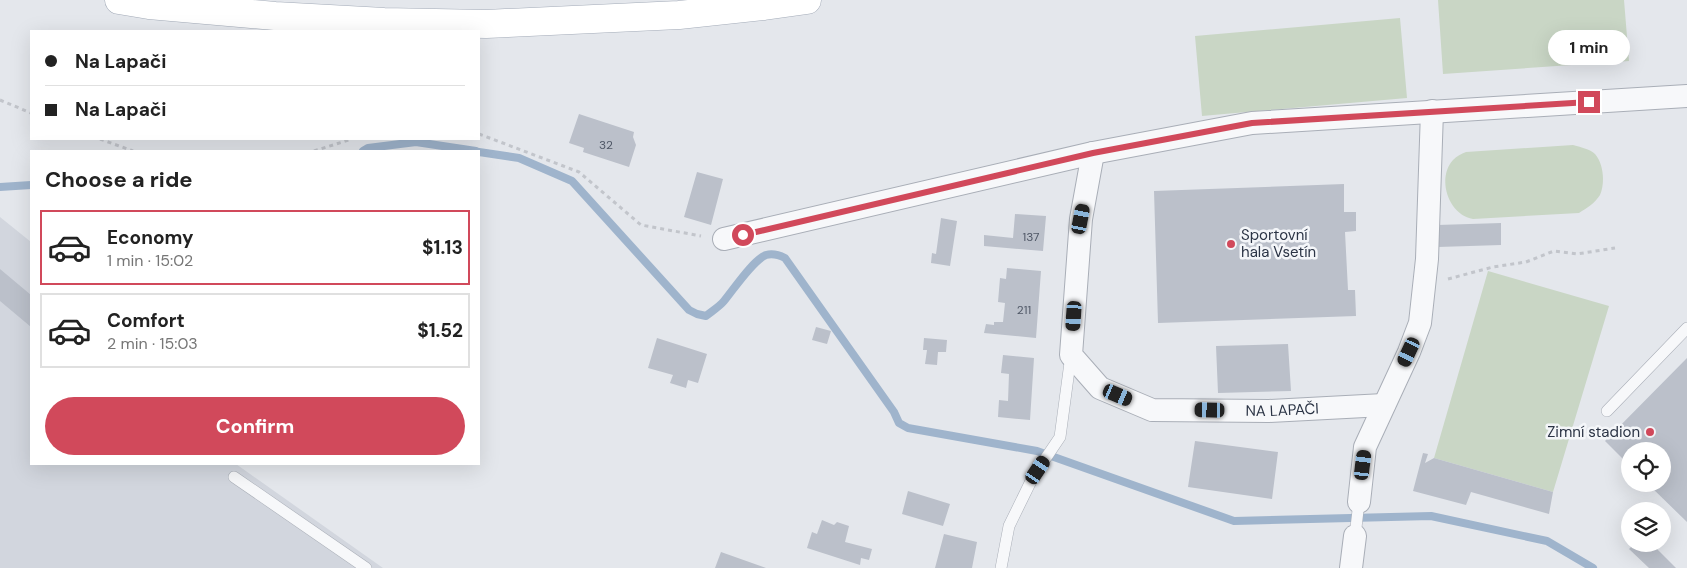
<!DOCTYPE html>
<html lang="en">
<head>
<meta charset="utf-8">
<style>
  :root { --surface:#fff; --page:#f6f6f6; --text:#222; --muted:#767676; --line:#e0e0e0; --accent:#d1495b }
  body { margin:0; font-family:"DM Sans",sans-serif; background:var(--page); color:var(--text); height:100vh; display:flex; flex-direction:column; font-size:19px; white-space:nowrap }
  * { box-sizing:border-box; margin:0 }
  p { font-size:16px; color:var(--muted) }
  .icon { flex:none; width:28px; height:28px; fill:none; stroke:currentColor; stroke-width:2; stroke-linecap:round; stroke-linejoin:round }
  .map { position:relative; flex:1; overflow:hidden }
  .details { position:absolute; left:30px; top:150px; width:450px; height:315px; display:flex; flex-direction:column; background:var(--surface); border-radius:0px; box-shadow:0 5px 20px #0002 }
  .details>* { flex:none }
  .banner { position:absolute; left:30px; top:30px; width:450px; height:110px; border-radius:0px; box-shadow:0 5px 20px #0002; display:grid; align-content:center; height:110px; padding:0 15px; background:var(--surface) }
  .tools { position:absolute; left:1621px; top:442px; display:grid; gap:10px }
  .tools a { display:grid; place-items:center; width:50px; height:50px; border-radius:50%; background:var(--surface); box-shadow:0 5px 20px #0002; font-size:25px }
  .end { position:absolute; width:22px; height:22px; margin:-11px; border:6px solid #d1495b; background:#fff; box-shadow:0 0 0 2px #fff }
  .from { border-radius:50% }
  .bubble { position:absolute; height:35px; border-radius:18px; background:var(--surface); box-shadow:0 5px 20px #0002; font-size:16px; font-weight:700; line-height:35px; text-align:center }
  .car { position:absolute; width:15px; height:30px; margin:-15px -8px; border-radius:6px; box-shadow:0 0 4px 1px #0007; background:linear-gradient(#222 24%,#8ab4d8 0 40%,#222 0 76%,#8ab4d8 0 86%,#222 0) }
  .banner b { display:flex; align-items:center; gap:18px; height:48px; font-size:19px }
  .banner b+b { border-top:1px solid var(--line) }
  .banner i { width:12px; height:12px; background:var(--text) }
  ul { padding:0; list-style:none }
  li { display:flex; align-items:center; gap:15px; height:75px; margin:0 10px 8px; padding:0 5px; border:2px solid var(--line); border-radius:0px }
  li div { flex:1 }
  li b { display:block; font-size:19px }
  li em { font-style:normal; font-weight:700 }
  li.current { border-color:var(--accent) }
  li>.icon { width:45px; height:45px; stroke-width:1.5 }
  h2 { padding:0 15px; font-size:22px; line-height:60px }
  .action { display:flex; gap:10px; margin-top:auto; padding:10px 15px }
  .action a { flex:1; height:58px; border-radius:30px; background:var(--accent); color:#fff; font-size:20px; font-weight:700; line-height:58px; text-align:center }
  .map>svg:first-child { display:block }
  .built { fill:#d2d6de }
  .green { fill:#c9d6c5 }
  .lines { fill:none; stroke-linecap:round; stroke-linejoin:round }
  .stream { stroke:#9fb4cc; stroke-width:8 }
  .building { fill:#bbc0ca }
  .lane-casing { stroke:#a9aeb7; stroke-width:12 }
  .street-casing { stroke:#a9aeb7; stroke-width:24 }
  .primary-casing { stroke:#a3abb8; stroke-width:29 }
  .path { stroke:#c2c5cb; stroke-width:3; stroke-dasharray:4 4; stroke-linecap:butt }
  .lane { stroke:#f7f8fa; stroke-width:11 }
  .street { stroke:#f7f8fa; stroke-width:22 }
  .primary { stroke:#fff; stroke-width:28 }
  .route { stroke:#d1495b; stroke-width:6 }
  .poi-dot { fill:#d1495b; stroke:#f4f6f9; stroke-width:2 }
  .labels { text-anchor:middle; stroke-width:5; stroke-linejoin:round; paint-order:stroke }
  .number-label { font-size:12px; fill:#4f5766 }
  .poi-label { font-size:15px; fill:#2b3445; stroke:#f4f6f9; text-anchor:start }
  .street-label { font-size:15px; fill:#2b3445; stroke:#f4f6f9 }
</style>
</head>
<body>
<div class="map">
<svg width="1687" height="568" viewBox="0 0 1687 568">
  <rect width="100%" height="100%" fill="#e4e7ec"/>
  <path class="built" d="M 0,217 L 31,242 L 31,464 L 236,464 L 383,568 L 0,568 Z"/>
  <path class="green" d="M 1438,0 L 1624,0 L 1629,61 L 1443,74 Z
    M 1400,18 L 1407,98 L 1202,116 L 1195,36 Z
    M 1573,145 C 1580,147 1590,149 1595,154 C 1604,164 1605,184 1600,195 C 1595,203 1587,208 1579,213 L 1473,219 C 1449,215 1436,179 1453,160 C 1457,156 1461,154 1466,152 Z
    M 1488,271 L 1609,306 L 1553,492 L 1434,458 Z"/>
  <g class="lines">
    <path class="stream" d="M 363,151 L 368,148 L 416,142 L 476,151
      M 479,152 L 519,158 L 572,181 L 689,310 L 697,314 L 706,316 C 712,311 719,307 724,301 C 734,289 753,260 766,255 C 773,253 779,255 785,258 L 894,412 L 899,423 L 908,428 L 1037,451 L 1234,521 L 1431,516 L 1547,541 L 1593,568
      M 0,187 L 31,185"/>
  </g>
  <path class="building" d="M 579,114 L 634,132 L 633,137 L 636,145 L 629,167 L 583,152 L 584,148 L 569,143 Z
    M 697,172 L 723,179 L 711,225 L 684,217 Z
    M 1344,184 L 1344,212 L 1356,212 L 1356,231 L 1345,232 L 1348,290 L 1355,290 L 1356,316 L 1158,323 L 1154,191 Z
    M 1015,214 L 1046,216 L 1043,251 L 984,246 L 984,235 L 1013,238 Z
    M 941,218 L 957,221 L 950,266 L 931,263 L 932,253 L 936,254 Z
    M 1501,223 L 1501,245 L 1438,247 L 1437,225 Z
    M 1007,268 L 1041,271 L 1036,338 L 984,333 L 986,324 L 994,325 L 994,322 L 1003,322 L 1005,303 L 998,302 L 1000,278 L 1006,279 Z
    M 0,269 L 31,295 L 31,327 L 0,301 Z
    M 816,327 L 831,331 L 827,344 L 812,340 Z
    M 657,338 L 707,354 L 698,383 L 688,380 L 686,388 L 670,383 L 673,375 L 648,368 Z
    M 924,338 L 947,340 L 946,352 L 938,352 L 937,365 L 925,364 L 927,350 L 923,350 Z
    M 1288,344 L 1291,391 L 1218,393 L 1216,346 Z
    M 1003,355 L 1034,358 L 1030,420 L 998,417 L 999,400 L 1008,401 L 1009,374 L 1001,373 Z
    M 1687,358 L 1687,522 L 1648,484 L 1662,484 L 1662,451 L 1630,451 L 1630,466 L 1605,441 Z
    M 1195,441 L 1278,452 L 1272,499 L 1188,487 Z
    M 1423,453 L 1428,454 L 1425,463 L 1434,458 L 1553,492 L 1549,514 L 1471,492 L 1466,505 L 1413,491 Z
    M 908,491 L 950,504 L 943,526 L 902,514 Z
    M 822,520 L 834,525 L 837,522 L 849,526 L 845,542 L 872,549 L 869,560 L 861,558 L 860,565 L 807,548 L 812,532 L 817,534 Z
    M 944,534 L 977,542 L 972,568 L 935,568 Z
    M 1634,544 L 1652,544 L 1676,568 L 1649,568 L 1629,549 Z
    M 721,552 L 766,568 L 715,568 Z"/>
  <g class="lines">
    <g class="lane-casing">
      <path id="lane" d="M 1607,411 L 1687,328
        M 234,477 L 366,568
        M 1355,536 L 1359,502
        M 1001,568 L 1009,526 L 1033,477 L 1060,437 L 1071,355"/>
    </g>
    <g class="street-casing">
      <g id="street">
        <path id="s1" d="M 1093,153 L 1081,219 L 1071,355 L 1100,388 L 1152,410 L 1269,411 L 1384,405"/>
        <path d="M 724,239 L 1093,153 L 1252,123 L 1687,96"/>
        <path d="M 1359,502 L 1365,447 L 1409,352 L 1420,323 L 1427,259 L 1432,111"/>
        <path d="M 1351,568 L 1355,536"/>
      </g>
    </g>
    <g class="primary-casing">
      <path id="primary" d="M 119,0 L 149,5 L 275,16 L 384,22 L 486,24 L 679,15 L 764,6 L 807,0"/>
    </g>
    <path class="path" d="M 0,100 L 31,113
      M 479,134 L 579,172 L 641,225 L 701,236
      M 100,139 L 133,151
      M 314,151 L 352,139
      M 1448,279 L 1493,267 L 1526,262 L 1554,251 L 1577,254 L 1615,248"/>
    <use href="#lane" class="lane"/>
    <use href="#street" class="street"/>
    <use href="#primary" class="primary"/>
  </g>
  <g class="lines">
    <path class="route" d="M 743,235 L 1093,153 L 1252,123 L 1589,102"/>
  </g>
  <g class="poi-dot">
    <circle cx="1231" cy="244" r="5"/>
    <circle cx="1650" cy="432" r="5"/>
  </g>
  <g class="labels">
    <g class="number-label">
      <text x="606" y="149">32</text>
      <text x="1031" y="241">137</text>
      <text x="1024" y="314">211</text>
    </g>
    <g class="poi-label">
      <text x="1241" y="240">Sportovní<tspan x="1241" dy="17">hala Vsetín</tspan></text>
      <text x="1640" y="437" text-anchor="end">Zimní stadion</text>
    </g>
    <g class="street-label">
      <text dy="5" stroke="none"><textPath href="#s1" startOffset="434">NA LAPAČI</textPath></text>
    </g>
  </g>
</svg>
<div class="tools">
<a><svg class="icon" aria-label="locate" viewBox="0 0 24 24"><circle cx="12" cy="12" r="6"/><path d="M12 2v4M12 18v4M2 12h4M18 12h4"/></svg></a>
<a><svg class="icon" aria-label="layers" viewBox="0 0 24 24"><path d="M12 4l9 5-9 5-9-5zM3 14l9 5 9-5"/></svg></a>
</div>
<i class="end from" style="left:743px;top:235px"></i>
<i class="end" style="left:1589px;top:102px"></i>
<div class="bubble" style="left:1548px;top:30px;width:82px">1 min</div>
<i class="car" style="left:1081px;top:219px;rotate:11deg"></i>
<i class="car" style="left:1074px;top:316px;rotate:184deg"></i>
<i class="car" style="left:1409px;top:352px;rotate:205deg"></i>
<i class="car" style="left:1118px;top:395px;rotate:113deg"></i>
<i class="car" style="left:1210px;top:410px;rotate:271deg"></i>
<i class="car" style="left:1363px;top:465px;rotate:7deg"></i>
<i class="car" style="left:1038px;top:470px;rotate:34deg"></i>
<div class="banner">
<b><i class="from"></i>Na Lapači</b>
<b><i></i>Na Lapači</b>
</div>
<section class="details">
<h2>Choose a ride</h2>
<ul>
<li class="current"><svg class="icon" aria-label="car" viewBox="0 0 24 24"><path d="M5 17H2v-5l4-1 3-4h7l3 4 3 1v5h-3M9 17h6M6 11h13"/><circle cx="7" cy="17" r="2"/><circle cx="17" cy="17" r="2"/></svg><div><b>Economy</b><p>1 min · 15:02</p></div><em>$1.13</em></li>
<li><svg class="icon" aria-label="car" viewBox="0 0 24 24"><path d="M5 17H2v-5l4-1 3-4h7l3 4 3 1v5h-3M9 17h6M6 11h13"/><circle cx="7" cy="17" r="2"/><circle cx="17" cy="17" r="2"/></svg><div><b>Comfort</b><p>2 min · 15:03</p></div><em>$1.52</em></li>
</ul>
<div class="action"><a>Confirm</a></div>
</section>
</div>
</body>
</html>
